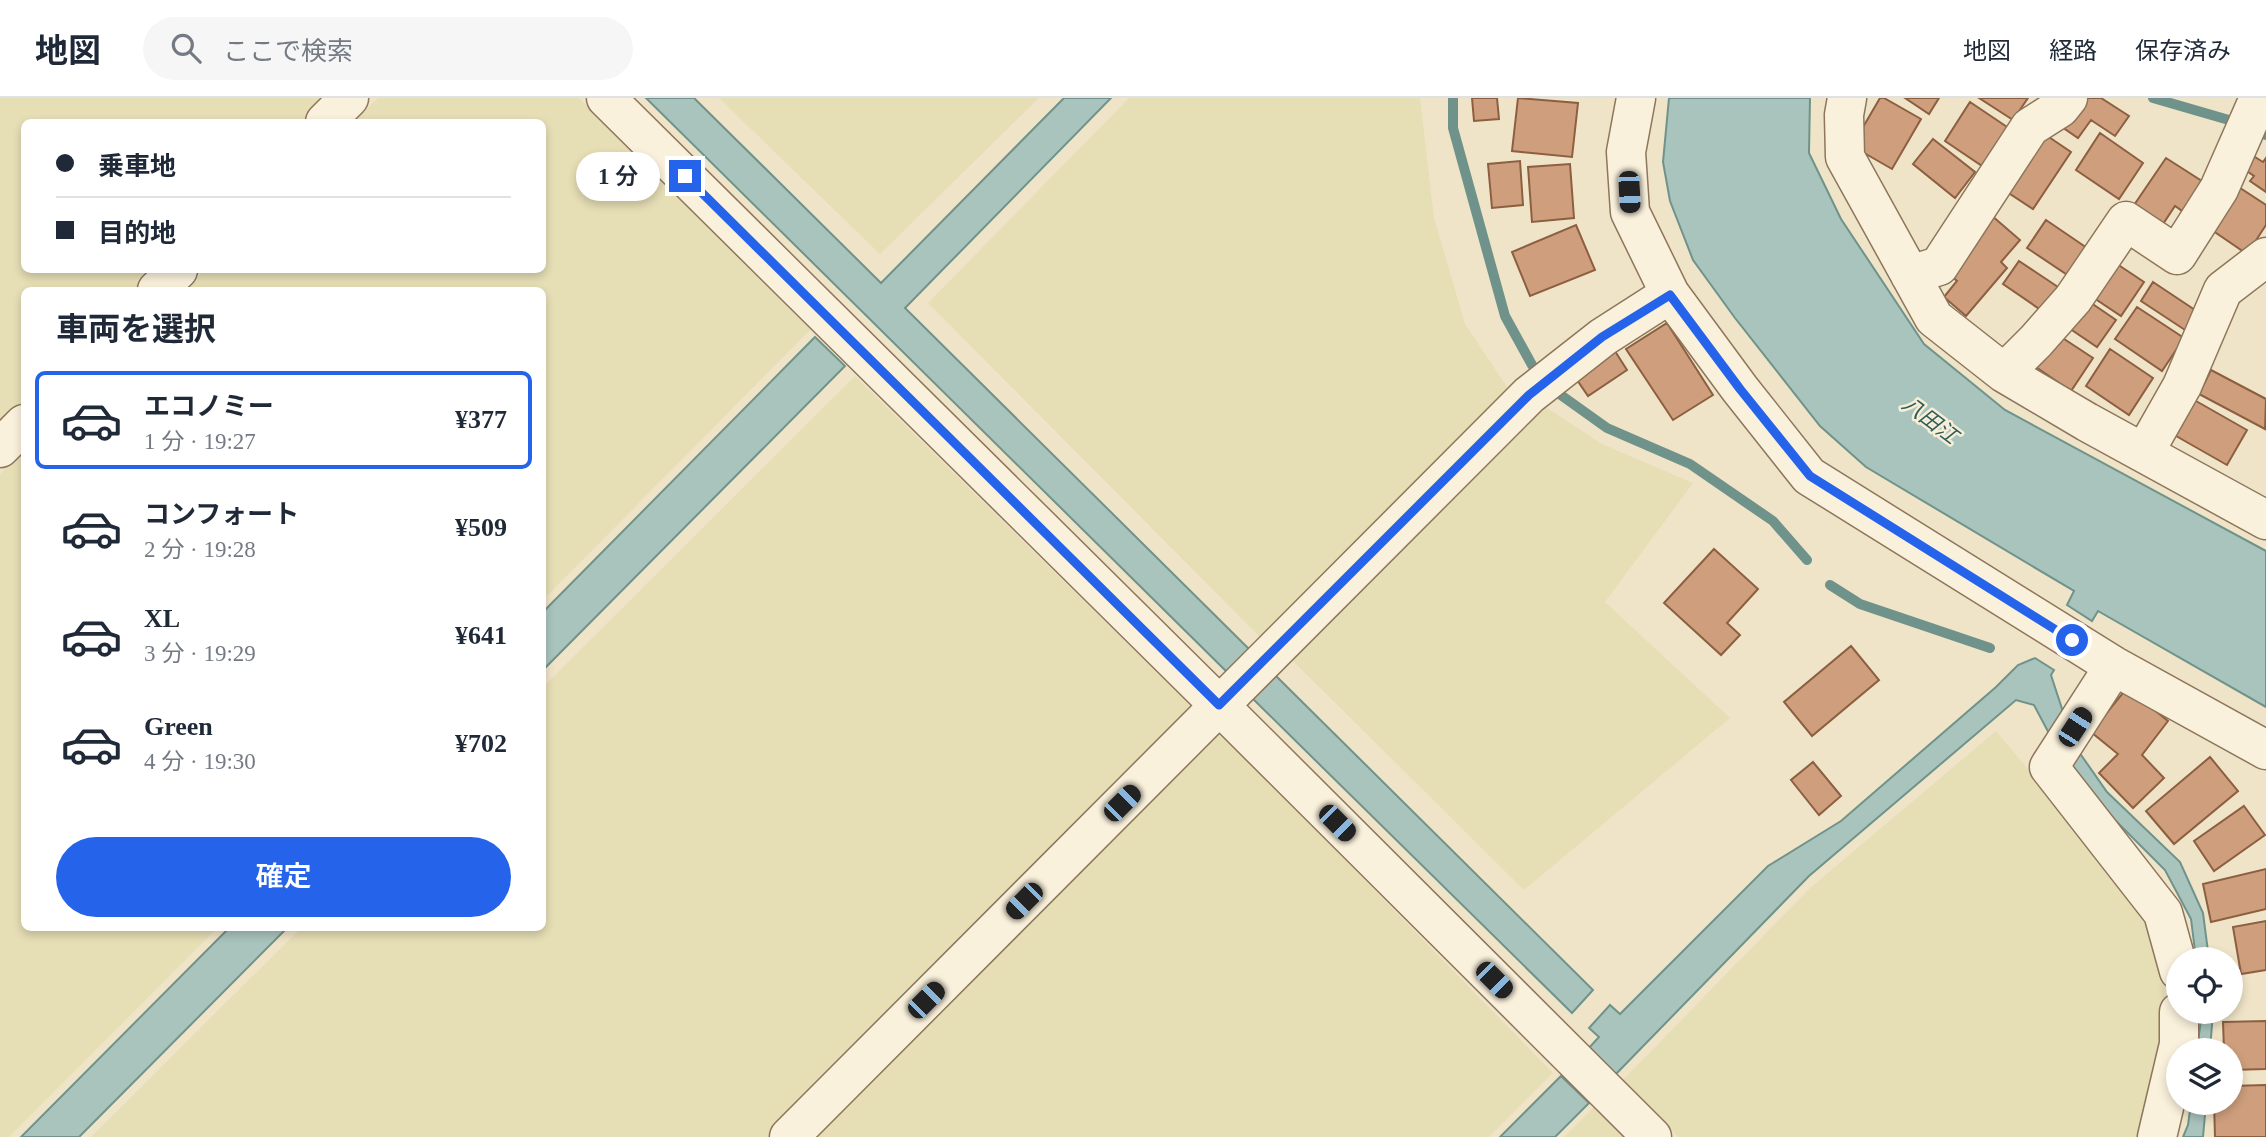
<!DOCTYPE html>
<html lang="ja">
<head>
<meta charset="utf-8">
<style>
  :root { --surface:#fff; --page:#f6f6f7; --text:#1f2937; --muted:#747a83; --line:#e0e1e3; --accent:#2563eb }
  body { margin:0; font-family:"Times New Roman","Noto Sans JP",serif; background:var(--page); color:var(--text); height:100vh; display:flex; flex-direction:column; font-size:26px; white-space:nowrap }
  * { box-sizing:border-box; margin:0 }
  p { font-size:23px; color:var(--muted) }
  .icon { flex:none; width:38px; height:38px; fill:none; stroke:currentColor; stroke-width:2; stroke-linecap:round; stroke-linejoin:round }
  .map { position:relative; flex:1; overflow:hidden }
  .side { position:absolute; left:21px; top:189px; width:525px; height:644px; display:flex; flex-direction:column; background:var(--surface); border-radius:10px; box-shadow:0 4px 10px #0003 }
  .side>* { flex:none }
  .top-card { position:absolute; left:21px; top:21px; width:525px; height:154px; border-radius:10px; box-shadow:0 4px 10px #0003; display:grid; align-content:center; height:154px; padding:0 35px; background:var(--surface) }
  .buttons { position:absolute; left:2166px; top:849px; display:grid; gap:14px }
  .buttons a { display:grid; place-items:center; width:77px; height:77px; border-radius:50%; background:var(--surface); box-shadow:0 4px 10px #0003; font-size:35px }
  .end { position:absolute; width:32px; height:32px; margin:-16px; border:9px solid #2563eb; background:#fff; box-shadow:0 0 0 4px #fff }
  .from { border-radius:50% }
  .bubble { position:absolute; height:49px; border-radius:24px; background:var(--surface); box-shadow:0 4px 10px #0003; font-size:23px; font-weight:600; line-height:49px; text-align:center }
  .car { position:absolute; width:21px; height:42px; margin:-21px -10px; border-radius:9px; box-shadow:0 0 5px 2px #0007; background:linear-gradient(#222 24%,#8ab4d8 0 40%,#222 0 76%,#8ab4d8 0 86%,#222 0) }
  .top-card b { display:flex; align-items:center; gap:24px; height:66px; font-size:26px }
  .top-card b+b { border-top:2px solid var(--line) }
  .top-card i { width:18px; height:18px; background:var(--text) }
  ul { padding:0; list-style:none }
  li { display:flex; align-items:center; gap:21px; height:98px; margin:0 14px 10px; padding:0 21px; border:4px solid transparent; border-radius:10px }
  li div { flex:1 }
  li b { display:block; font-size:26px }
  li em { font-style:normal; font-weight:600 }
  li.current { border-color:var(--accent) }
  li>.icon { width:63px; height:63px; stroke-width:1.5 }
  h2 { padding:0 35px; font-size:32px; line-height:84px }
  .button { display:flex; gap:14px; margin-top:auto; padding:14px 35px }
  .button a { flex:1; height:80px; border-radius:42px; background:var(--accent); color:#fff; font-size:28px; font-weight:600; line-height:80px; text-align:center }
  header { display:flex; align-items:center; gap:42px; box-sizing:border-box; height:98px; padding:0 35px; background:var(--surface); border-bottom:2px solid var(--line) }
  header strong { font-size:33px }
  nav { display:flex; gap:38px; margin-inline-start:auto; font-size:24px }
  .search { width:490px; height:63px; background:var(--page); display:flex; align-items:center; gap:18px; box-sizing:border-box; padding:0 24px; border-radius:38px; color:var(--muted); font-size:26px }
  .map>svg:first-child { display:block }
  .farmland { fill:#e6deb5 }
  .water { fill:#a9c4bc; stroke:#6f938a; stroke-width:2 }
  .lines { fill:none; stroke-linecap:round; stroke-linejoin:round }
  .stream { stroke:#6f938a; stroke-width:10 }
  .building { fill:#cf9f7d; stroke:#8d5f41; stroke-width:2 }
  .minor-casing { stroke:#8d765c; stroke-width:41 }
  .minor { stroke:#faf1dc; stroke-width:38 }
  .route { stroke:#2563eb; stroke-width:9 }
  .labels { text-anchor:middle; stroke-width:5; stroke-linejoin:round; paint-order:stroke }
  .water-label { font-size:21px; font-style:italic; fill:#2f5d5a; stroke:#f7eed8 }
</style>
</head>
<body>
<header>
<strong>地図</strong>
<div class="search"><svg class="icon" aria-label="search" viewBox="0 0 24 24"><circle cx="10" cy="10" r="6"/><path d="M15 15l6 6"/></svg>ここで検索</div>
<nav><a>地図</a><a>経路</a><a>保存済み</a></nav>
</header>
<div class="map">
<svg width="2266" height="1039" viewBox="0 0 2266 1039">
  <rect width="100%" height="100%" fill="#f0e4c8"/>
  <path class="farmland" d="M 0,0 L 327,0 L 303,24 L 24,24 L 24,172 L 156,172 L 135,192 L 24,192 L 24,304 L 0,328 Z
    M 378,0 L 579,0 L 811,231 L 543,502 L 542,192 L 184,192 L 205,172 L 542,172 L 542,24 L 353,24 Z
    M 719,0 L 1039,0 L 880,156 Z
    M 1129,0 L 1420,0 L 1434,120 L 1465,226 L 1513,298 L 1264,543 L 928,205 Z
    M 855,278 L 1193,610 L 767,1039 L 91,1039 L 301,830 L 542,830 L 543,589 Z
    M 1541,306 L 1602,346 L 1693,385 L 1605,504 L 1730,620 L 1524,792 L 1290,560 Z
    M 24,351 L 24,830 L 217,830 L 9,1039 L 0,1039 L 0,376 Z
    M 1216,630 L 1553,975 L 1489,1039 L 809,1039 Z
    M 1996,633 L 2143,808 L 2164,872 L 2165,921 L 2139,1039 L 1678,1039 L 1622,983 L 1810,790 Z
    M 1595,1008 L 1626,1039 L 1564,1039 Z"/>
  <path class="water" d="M 646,0 L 694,0 L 881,185 L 1064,0 L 1111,0 L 905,210 L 1252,554 L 1229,576 Z
    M 1669,0 L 1810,0 L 1809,55 L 1841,121 L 1924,246 L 2005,312 L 2266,453 L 2266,609 L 2098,513 L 2092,523 L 2067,507 L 2074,493 L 1866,369 L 1820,328 L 1735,220 L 1693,162 L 1670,103 L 1663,64 Z
    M 815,239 L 845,268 L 543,572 L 543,514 Z
    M 2035,560 L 2054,572 L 2051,577 L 2066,623 L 2053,643 L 2034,607 L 2016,602 L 1809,778 L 1614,978 L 1587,952 L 1599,939 L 1589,930 L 1610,907 L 1620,916 L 1768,768 L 1841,723 L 1996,589 L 2018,567 Z
    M 1272,574 L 1593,892 L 1572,915 L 1249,597 Z
    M 2079,654 L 2107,694 L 2180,764 L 2203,815 L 2209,861 L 2196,861 L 2191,821 L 2165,772 L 2092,699 L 2071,667 Z
    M 229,830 L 287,830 L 79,1039 L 21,1039 Z
    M 2202,914 L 2213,914 L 2210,952 L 2197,952 Z
    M 1561,978 L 1589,1005 L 1555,1039 L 1500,1039 Z
    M 2191,1005 L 2206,1005 L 2203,1039 L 2183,1039 L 2188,1027 Z"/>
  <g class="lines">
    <path class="stream" d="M 1453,0 L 1453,30 L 1505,218 L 1532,267
      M 2153,0 L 2253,29 L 2266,37
      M 1558,295 L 1607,330 L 1690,366 L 1773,423 L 1807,462
      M 1830,487 L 1860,506 L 1990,550"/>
  </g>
  <path class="building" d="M 1472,0 L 1497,0 L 1499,21 L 1474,23 Z
    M 1518,0 L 1578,5 L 1572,59 L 1512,53 Z
    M 1880,0 L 1884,0 L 1921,21 L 1892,71 L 1852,48 Z
    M 1905,0 L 1939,0 L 1929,16 Z
    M 1979,0 L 2028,0 L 2013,22 Z
    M 2077,0 L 2101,0 L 2129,18 L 2115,38 L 2091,22 L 2078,40 L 2059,27 Z
    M 1970,4 L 2016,35 L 1991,74 L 1945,43 Z
    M 2040,33 L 2071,54 L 2033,111 L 2001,90 Z
    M 2100,35 L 2143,65 L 2119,101 L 2076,72 Z
    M 1933,41 L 1975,74 L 1955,100 L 1913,66 Z
    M 2247,54 L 2263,64 L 2266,60 L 2266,94 L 2250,83 L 2254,78 L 2238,67 Z
    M 2166,60 L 2205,85 L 2185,115 L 2175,108 L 2159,132 L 2130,113 Z
    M 1520,63 L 1523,107 L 1492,110 L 1488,66 Z
    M 1570,66 L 1574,120 L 1532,124 L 1528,69 Z
    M 2231,84 L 2266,107 L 2266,127 L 2247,156 L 2203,126 Z
    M 1991,117 L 2020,142 L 2001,164 L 2007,170 L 1966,218 L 1944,199 L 1957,183 L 1944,172 Z
    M 2046,122 L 2090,152 L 2072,180 L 2027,150 Z
    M 1576,127 L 1595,172 L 1530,198 L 1512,154 Z
    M 2108,160 L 2144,184 L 2121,218 L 2085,194 Z
    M 2019,163 L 2067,195 L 2051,219 L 2003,186 Z
    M 2153,184 L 2198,214 L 2185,232 L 2141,203 Z
    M 2081,198 L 2116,222 L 2097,249 L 2063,226 Z
    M 2137,209 L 2184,240 L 2162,273 L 2115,241 Z
    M 1667,225 L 1713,297 L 1673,322 L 1626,251 Z
    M 2055,235 L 2093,260 L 2071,293 L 2033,267 Z
    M 1613,250 L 1627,272 L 1588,298 L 1573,276 Z
    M 2110,251 L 2153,280 L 2129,317 L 2086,288 Z
    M 2211,272 L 2266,301 L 2265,331 L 2199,296 Z
    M 2189,299 L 2247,332 L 2227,367 L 2169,334 Z
    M 1714,451 L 1758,491 L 1727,525 L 1740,537 L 1721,557 L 1664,505 Z
    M 1851,548 L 1879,582 L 1812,638 L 1784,604 Z
    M 2127,590 L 2168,623 L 2142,657 L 2164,680 L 2133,710 L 2099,675 L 2118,656 L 2091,634 Z
    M 2210,659 L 2238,693 L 2174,746 L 2146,713 Z
    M 1813,664 L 1841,698 L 1819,717 L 1791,682 Z
    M 2244,708 L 2265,737 L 2214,773 L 2194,743 Z
    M 2266,771 L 2266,811 L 2211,824 L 2203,786 Z
    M 2266,823 L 2266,872 L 2241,876 L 2233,829 Z
    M 2266,923 L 2266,971 L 2231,972 L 2231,952 L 2224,952 L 2223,924 Z
    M 2266,987 L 2266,1039 L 2215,1039 L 2214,1004 L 2231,1004 L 2231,988 Z"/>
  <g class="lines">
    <g class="minor-casing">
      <path id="minor" d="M 606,0 L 1219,607 L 1652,1039
        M 1636,0 L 1626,54 L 1630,114 L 1670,196 L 1740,291 L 1809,378 L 2114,568 L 2266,652
        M 1847,0 L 1844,17 L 1845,59 L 1934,220 L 2004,275 L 2087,324 L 2266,422
        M 325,24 L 349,0
        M 1910,177 L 1939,168 L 2030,29 L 2060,10 L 2068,0
        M 157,192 L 178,172
        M 2004,275 L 2036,243 L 2073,201 L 2126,123 L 2177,157 L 2219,91 L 2259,0
        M 0,350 L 24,326
        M 2144,355 L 2182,288 L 2223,192 L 2266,159
        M 2114,568 L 2049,669 L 2163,815 L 2179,873
        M 789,1039 L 1529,297 L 1603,239 L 1670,196
        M 2157,1039 L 2179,946 L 2179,914"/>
    </g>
    <use href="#minor" class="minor"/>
  </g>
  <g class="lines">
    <path class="route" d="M 685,78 L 1219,607 L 1529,297 L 1602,239 L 1670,197 L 1740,291 L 1810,378 L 2072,542"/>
  </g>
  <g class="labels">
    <g class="water-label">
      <text transform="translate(1930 322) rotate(37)" y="7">八田江</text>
    </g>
  </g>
</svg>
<div class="buttons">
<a><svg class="icon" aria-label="locate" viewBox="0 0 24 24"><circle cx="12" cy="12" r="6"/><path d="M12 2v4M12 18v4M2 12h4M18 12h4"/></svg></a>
<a><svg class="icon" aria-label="layers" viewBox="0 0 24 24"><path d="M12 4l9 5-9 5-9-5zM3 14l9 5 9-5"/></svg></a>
</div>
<i class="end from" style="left:2072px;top:542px"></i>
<i class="end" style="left:685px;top:78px"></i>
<div class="bubble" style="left:576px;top:54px;width:84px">1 分</div>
<i class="car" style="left:1629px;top:94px;rotate:177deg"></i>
<i class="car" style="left:2075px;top:629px;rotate:33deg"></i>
<i class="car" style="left:1122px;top:705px;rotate:45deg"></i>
<i class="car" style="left:1337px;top:725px;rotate:135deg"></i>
<i class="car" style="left:1024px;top:803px;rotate:225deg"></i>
<i class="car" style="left:1494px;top:882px;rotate:135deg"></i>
<i class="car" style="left:926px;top:902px;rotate:45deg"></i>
<div class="top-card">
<b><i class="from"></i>乗車地</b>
<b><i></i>目的地</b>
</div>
<section class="side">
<h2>車両を選択</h2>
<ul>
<li class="current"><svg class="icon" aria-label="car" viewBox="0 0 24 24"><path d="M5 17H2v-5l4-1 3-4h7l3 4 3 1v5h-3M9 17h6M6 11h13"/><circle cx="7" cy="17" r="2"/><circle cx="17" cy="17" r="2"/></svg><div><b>エコノミー</b><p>1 分 · 19:27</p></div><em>¥377</em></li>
<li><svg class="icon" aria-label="car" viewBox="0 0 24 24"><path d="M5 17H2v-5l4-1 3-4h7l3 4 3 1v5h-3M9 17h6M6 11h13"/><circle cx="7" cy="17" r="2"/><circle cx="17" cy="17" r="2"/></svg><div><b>コンフォート</b><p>2 分 · 19:28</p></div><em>¥509</em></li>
<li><svg class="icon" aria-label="car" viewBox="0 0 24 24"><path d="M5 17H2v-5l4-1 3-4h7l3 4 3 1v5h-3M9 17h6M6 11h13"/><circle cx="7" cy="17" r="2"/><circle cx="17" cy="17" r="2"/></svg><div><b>XL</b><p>3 分 · 19:29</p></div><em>¥641</em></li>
<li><svg class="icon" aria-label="car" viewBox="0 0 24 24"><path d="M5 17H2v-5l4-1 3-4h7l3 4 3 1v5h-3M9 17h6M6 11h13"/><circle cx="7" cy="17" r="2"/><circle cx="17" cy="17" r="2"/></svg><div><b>Green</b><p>4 分 · 19:30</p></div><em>¥702</em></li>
</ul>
<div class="button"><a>確定</a></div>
</section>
</div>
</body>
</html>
